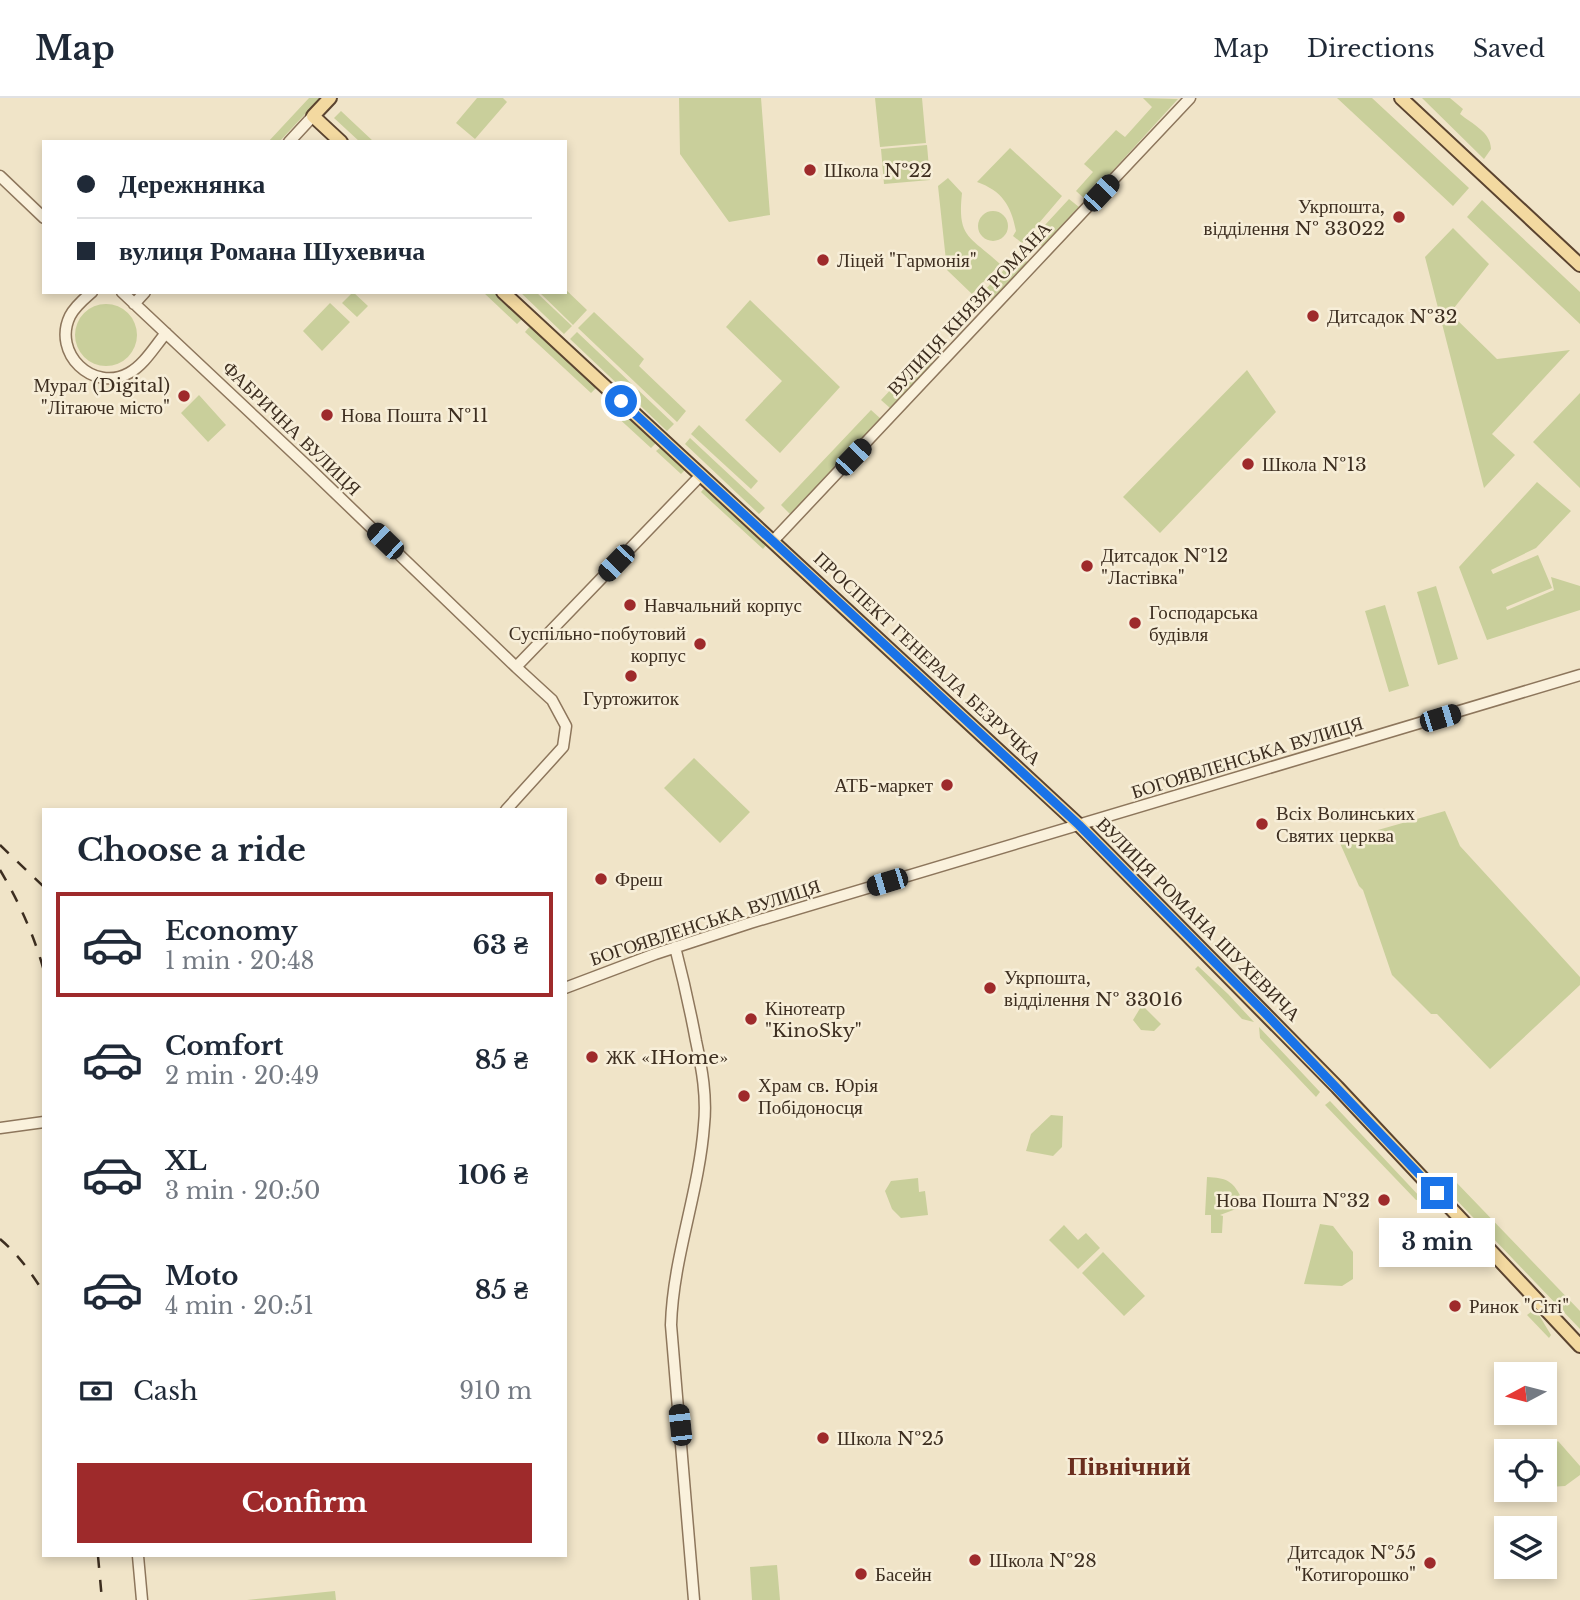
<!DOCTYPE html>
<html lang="en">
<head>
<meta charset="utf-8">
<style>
  :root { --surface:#fff; --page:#f2f2f3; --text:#1f2937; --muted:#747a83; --line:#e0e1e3; --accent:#9e2a2b }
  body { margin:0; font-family:"Libre Baskerville",serif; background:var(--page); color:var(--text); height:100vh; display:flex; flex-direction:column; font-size:26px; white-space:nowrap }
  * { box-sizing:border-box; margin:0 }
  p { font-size:23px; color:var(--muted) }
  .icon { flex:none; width:38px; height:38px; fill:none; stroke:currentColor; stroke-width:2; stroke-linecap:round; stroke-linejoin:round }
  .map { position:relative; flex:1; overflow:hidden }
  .panel { position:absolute; left:42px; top:710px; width:525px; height:749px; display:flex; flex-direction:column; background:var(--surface); border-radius:0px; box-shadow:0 4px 10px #0003 }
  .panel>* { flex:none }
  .guide { position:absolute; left:42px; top:42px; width:525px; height:154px; border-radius:0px; box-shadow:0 4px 10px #0003; display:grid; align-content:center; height:154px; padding:0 35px; background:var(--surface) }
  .needle { width:46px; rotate:263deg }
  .tools { position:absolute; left:1494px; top:1264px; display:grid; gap:14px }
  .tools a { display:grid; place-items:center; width:63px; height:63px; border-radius:0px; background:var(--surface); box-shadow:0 4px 10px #0003; font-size:35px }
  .end { position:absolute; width:32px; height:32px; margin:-16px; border:9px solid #1a73e8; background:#fff; box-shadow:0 0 0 4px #fff }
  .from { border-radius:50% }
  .bubble { position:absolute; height:49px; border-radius:0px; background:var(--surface); box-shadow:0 4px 10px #0003; font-size:23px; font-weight:700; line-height:49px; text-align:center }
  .car { position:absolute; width:21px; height:42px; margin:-21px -10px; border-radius:9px; box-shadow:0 0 5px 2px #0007; background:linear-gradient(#222 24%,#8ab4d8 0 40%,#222 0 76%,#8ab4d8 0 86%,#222 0) }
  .guide b { display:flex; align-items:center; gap:24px; height:66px; font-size:26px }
  .guide b+b { border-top:2px solid var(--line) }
  .guide i { width:18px; height:18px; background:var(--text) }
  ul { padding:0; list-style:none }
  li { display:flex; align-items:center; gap:21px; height:105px; margin:0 14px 10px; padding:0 21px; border:4px solid transparent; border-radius:0px }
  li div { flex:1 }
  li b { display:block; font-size:26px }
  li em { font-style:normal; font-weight:700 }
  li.on { border-color:var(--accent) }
  li>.icon { width:63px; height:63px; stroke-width:1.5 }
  h2 { padding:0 35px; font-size:32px; line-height:84px }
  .pay { display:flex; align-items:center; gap:18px; height:77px; padding:0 35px; font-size:26px }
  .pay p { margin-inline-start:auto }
  .button { display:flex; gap:14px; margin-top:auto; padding:14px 35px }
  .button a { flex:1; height:80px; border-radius:0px; background:var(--accent); color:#fff; font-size:28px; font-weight:700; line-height:80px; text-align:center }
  header { display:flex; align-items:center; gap:42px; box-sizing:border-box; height:98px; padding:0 35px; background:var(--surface); border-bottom:2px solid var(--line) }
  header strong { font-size:33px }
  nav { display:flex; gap:38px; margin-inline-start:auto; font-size:24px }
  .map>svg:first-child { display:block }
  .green { fill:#c9cf9b }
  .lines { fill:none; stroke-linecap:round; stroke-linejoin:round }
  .minor-casing { stroke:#8d765c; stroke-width:13 }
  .major-casing { stroke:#5b4430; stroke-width:16 }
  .minor { stroke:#faf1dc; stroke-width:10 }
  .major { stroke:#f3d9a0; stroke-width:12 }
  .rail { stroke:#3d2e20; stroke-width:2.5; stroke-dasharray:12 12; stroke-linecap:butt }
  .route { stroke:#1a73e8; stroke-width:9 }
  .poi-dot { fill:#9e2a2b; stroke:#f7eed8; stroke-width:2.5 }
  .labels { text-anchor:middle; stroke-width:5; stroke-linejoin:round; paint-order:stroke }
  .poi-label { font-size:19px; fill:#3d2e20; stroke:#f7eed8; text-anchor:start }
  .street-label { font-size:19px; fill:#3d2e20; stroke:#f7eed8 }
  .district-label { font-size:26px; font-weight:bold; fill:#6b2e1e; stroke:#f7eed8 }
</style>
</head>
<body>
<header>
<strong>Map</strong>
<nav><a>Map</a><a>Directions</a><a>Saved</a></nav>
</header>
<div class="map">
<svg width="1580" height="1502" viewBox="0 0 1580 1502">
  <rect width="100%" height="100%" fill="#f0e4c8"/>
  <path class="green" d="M 309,0 L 320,0 L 279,44 L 268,44 Z
    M 477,0 L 503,0 L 507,4 L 475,41 L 456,25 Z
    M 679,0 L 761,0 L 770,117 L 729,124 L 680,56 Z
    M 875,0 L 922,0 L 926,45 L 880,49 Z
    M 1143,0 L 1178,1 L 1086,102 L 1076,93 L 1093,74 L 1084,66 L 1116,32 L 1125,39 L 1152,9 Z
    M 1337,0 L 1372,0 L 1469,90 L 1453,108 Z
    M 1422,0 L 1450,0 L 1463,11 L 1460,16 C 1472,26 1491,34 1491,51 L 1484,61 Z
    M 341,13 L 374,44 L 360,44 L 334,20 Z
    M 927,47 L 930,82 L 884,86 L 881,51 Z
    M 1010,50 L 1062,98 L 1022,145 L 1013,138 L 1016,133 C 1011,107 1002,93 977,84 Z
    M 948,80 L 962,95 C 957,141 970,138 1000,166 L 972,196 L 947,172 L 938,88 Z
    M 1069,101 L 1079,109 L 1043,149 L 1033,140 Z
    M 1482,102 L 1580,194 L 1580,226 L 1467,119 Z
    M978 128a15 15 0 1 1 30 0a15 15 0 1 1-30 0Z
    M 1453,130 L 1489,166 L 1450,215 L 1497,261 L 1570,252 L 1492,336 L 1515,357 L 1484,390 L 1425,159 Z
    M 1019,156 L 1027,164 L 992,202 L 983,194 Z
    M 565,191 L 587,212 L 573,227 L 539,194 L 565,194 Z
    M 353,194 L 368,208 L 357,219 L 342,205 Z
    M 483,194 L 496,194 L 523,220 L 517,226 Z
    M 520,194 L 536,194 L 572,228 L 564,236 Z
    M 750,202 L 840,289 L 780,355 L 745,322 L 782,283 L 726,229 Z
    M 330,205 L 350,224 L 322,253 L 303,233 Z
    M75 237a31 31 0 1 1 62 0a31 31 0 1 1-62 0Z
    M 594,214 L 644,261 L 639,268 L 686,313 L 677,324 L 578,230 Z
    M 531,227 L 597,289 L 591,295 L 525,234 Z
    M 577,234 L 674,326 L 667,333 L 570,241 Z
    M 923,257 L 933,266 L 890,310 L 881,302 Z
    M 1247,272 L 1276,314 L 1160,435 L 1123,399 Z
    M 1580,295 L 1580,390 L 1533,344 Z
    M 199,297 L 226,327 L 208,344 L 181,315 Z
    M 607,300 L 656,345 L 651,350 L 602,305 Z
    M 871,312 L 881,321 L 791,417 L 781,407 Z
    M 699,327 L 758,383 L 751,391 L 691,336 Z
    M 690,340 L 765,410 L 759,416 L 685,346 Z
    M 661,349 L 685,372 L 681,376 L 656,353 Z
    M 1537,384 L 1571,413 L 1536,450 L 1491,472 L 1493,476 L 1538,457 L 1552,490 L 1506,509 L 1507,512 L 1554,492 L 1551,479 L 1580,488 L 1580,512 L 1487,542 L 1459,469 Z
    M 706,388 L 768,445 L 763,451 L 701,394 Z
    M 1436,488 L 1458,561 L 1438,567 L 1417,494 Z
    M 1385,507 L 1409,588 L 1389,594 L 1365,513 Z
    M 694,660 L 750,714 L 720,745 L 664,690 Z
    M 1445,713 L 1460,748 L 1580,879 L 1580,887 L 1490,971 L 1437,916 L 1431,916 L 1392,877 L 1363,792 L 1359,788 L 1339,743 Z
    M 1198,868 L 1228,896 L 1254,924 L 1242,921 L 1195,871 Z
    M 1142,907 L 1161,926 L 1154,933 L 1141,932 L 1133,922 Z
    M 1259,929 L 1320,994 L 1316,999 L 1260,940 Z
    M 1330,1003 L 1422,1101 L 1416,1102 L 1325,1007 Z
    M 1051,1017 L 1063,1018 L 1062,1049 L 1053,1058 L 1026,1053 L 1031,1036 Z
    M 1207,1079 C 1226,1080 1232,1082 1241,1099 L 1236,1111 L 1220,1117 L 1223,1118 L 1222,1135 L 1211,1135 L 1211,1117 L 1205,1117 Z
    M 918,1080 L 919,1094 L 925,1093 L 928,1117 L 901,1120 L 892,1111 L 885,1093 L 891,1083 Z
    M 1454,1082 L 1580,1213 L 1580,1231 L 1445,1090 Z
    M 1320,1126 L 1333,1128 L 1353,1154 L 1353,1181 L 1342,1188 L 1304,1186 Z
    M 1064,1127 L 1078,1142 L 1086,1135 L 1100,1150 L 1078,1171 L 1049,1142 Z
    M 1103,1154 L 1145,1198 L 1124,1218 L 1082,1175 Z
    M 1531,1214 L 1539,1217 L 1551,1237 L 1549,1240 L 1527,1217 Z
    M 1558,1343 L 1580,1368 L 1580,1377 L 1565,1388 L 1549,1389 L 1545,1386 L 1545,1355 Z
    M 777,1467 L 780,1502 L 752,1502 L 750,1469 Z
    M 335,1493 L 336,1502 L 247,1502 Z"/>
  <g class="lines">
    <g class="minor-casing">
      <path id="minor" d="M 289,44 L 313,18
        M 0,78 L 44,120
        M 92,194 C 84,201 75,208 70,218 C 52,255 93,295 129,275 C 144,267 155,248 166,235
        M 122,194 L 305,366 L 516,569 L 552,602 L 566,628 L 563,649 L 506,712
        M 134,206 L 145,194
        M 773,443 L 1190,0
        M 516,569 L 701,377
        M 675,849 C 683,880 690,911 696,943 C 702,971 707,999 704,1027 C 699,1095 673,1159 671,1227 L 694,1502
        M 565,890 L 655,856 L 750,825 L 1580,577
        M 0,1030 L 44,1024
        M 138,1458 L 142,1502"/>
    </g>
    <g class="major-casing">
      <path id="major" d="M 330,0 L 313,18 L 341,44
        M 1401,0 L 1580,167
        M 503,194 L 1079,727 L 1337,989 L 1580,1248"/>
    </g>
    <use href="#minor" class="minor"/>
    <use href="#major" class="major"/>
    <path class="rail" d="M 0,747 L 44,789
      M 0,772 C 19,804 34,837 44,873
      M 0,1141 C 18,1156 32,1176 44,1195
      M 98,1458 L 102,1502"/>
  </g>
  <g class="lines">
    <path class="route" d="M 621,303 L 817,484 L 1079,727 L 1267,917 L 1437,1095"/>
  </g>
  <g class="poi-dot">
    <circle cx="810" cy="72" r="7"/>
    <circle cx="1399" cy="119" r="7"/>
    <circle cx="823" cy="162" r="7"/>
    <circle cx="1313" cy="218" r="7"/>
    <circle cx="184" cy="298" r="7"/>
    <circle cx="327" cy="317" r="7"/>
    <circle cx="1248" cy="366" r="7"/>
    <circle cx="1087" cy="468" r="7"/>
    <circle cx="630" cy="507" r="7"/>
    <circle cx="1135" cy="525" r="7"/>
    <circle cx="700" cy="546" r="7"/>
    <circle cx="631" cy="578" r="7"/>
    <circle cx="947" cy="687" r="7"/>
    <circle cx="1262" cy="726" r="7"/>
    <circle cx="601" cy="781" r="7"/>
    <circle cx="990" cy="890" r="7"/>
    <circle cx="751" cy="921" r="7"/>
    <circle cx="592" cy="959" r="7"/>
    <circle cx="744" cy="998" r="7"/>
    <circle cx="1384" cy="1102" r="7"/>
    <circle cx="1455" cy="1208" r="7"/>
    <circle cx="823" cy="1340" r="7"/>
    <circle cx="975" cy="1462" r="7"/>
    <circle cx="1430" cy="1465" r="7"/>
    <circle cx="861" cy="1476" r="7"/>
  </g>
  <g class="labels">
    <g class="poi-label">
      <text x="824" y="79">Школа №22</text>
      <text x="1385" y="115" text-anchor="end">Укрпошта,<tspan x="1385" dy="22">відділення № 33022</tspan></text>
      <text x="837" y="169">Ліцей "Гармонія"</text>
      <text x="1327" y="225">Дитсадок №32</text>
      <text x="170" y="294" text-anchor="end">Мурал (Digital)<tspan x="170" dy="22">"Літаюче місто"</tspan></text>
      <text x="341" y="324">Нова Пошта №11</text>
      <text x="1262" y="373">Школа №13</text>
      <text x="1101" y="464">Дитсадок №12<tspan x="1101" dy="22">"Ластівка"</tspan></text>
      <text x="644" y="514">Навчальний корпус</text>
      <text x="1149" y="521">Господарська<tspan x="1149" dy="22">будівля</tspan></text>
      <text x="686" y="542" text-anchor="end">Суспільно-побутовий<tspan x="686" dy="22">корпус</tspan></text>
      <text x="631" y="607" text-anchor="middle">Гуртожиток</text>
      <text x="933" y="694" text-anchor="end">АТБ-маркет</text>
      <text x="1276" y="722">Всіх Волинських<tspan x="1276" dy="22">Святих церква</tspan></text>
      <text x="615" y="788">Фреш</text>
      <text x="1004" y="886">Укрпошта,<tspan x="1004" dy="22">відділення № 33016</tspan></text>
      <text x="765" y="917">Кінотеатр<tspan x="765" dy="22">"KinoSky"</tspan></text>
      <text x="606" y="966">ЖК «IHome»</text>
      <text x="758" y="994">Храм св. Юрія<tspan x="758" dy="22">Побідоносця</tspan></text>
      <text x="1370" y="1109" text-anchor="end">Нова Пошта №32</text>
      <text x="1469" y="1215">Ринок "Сіті"</text>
      <text x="837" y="1347">Школа №25</text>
      <text x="1416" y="1461" text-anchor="end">Дитсадок №55<tspan x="1416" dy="22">"Котигорошко"</tspan></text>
      <text x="989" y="1469">Школа №28</text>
      <text x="875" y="1483">Басейн</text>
    </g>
    <g class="street-label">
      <text transform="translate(969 210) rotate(-47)" y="7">ВУЛИЦЯ КНЯЗЯ РОМАНА</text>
      <text transform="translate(292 330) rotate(44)" y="7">ФАБРИЧНА ВУЛИЦЯ</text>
      <text transform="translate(928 560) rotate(43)" y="7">ПРОСПЕКТ ГЕНЕРАЛА БЕЗРУЧКА</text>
      <text transform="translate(1247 659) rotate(-17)" y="7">БОГОЯВЛЕНСЬКА ВУЛИЦЯ</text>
      <text transform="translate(1199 821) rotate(45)" y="7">ВУЛИЦЯ РОМАНА ШУХЕВИЧА</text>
      <text transform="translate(705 824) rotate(-18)" y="7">БОГОЯВЛЕНСЬКА ВУЛИЦЯ</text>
    </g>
    <g class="district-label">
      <text x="1129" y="1377">Північний</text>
    </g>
  </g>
</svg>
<div class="tools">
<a><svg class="needle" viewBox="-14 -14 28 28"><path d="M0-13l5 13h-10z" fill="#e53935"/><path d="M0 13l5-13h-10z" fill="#747a83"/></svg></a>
<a><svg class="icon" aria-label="locate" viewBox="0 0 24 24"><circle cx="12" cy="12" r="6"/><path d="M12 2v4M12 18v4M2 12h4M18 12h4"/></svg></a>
<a><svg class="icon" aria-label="layers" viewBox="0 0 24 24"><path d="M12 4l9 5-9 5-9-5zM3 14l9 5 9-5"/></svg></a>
</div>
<i class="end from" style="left:621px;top:303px"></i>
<i class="end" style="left:1437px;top:1095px"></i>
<div class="bubble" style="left:1379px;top:1120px;width:116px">3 min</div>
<i class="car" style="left:1101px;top:95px;rotate:43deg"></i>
<i class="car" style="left:853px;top:359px;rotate:44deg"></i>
<i class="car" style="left:385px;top:443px;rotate:314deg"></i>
<i class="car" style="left:616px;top:465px;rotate:224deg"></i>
<i class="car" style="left:1440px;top:620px;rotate:73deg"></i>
<i class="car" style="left:887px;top:784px;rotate:253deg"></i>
<i class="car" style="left:680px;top:1327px;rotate:354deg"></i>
<div class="guide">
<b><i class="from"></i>Дережнянка</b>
<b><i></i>вулиця Романа Шухевича</b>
</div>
<section class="panel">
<h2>Choose a ride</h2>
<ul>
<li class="on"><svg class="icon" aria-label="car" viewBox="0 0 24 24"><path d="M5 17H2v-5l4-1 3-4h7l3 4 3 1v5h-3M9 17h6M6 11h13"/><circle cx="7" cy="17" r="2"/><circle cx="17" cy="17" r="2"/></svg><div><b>Economy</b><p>1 min · 20:48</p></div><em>63 ₴</em></li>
<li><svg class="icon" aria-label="car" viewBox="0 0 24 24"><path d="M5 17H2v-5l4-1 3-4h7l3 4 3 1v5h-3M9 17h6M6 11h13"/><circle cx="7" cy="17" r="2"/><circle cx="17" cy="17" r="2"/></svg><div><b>Comfort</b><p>2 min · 20:49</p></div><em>85 ₴</em></li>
<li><svg class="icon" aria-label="car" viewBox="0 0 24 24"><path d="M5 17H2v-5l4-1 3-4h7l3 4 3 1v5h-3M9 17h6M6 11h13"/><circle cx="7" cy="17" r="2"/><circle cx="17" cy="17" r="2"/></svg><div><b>XL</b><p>3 min · 20:50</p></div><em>106 ₴</em></li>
<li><svg class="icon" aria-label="car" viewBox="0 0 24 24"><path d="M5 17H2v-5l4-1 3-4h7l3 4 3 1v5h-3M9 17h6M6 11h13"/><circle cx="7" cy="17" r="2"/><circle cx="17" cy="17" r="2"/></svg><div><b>Moto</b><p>4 min · 20:51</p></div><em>85 ₴</em></li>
</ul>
<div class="pay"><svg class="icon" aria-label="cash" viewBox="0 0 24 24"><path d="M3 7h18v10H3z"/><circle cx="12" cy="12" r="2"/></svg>Cash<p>910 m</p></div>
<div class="button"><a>Confirm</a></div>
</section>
</div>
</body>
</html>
